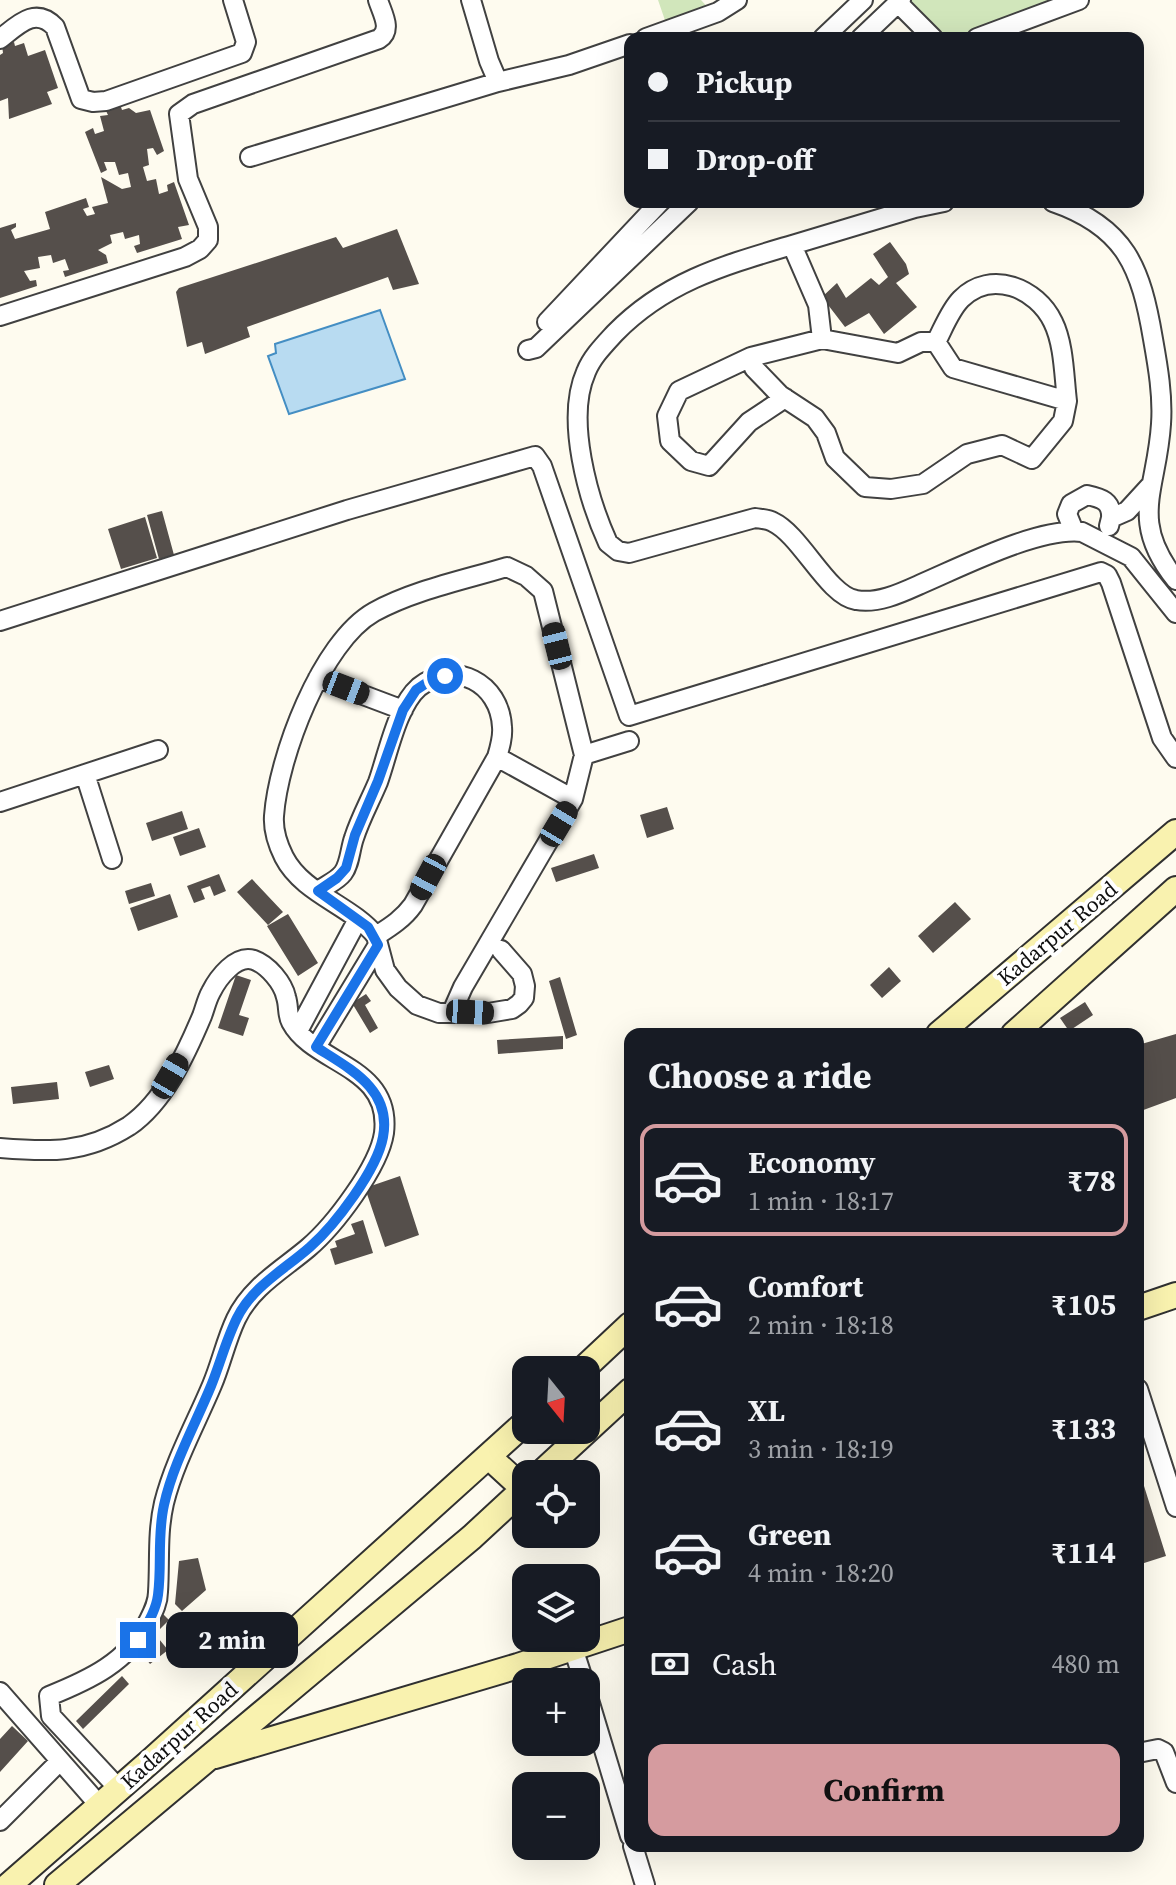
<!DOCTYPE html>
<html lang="en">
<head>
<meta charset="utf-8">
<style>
  :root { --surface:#171b24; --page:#20242c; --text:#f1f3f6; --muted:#9ea1a6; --line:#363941; --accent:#d59b9f }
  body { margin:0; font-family:"Source Serif 4",serif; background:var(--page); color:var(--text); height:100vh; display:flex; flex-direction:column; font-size:30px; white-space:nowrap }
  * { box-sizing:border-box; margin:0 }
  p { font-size:26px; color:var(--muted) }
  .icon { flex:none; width:44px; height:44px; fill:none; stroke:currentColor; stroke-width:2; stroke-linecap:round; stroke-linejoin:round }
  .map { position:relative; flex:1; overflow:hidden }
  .drawer { position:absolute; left:624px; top:1028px; width:520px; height:824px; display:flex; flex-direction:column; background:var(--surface); border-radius:16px; box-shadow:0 8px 32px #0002 }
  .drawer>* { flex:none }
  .top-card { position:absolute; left:624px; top:32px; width:520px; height:176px; border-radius:16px; box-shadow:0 8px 32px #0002; display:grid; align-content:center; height:176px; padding:0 24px; background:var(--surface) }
  .needle { width:52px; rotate:162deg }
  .fabs { position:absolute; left:512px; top:1356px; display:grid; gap:16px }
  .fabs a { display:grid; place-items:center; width:88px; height:88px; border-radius:16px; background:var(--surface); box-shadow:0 8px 32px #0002; font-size:40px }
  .end { position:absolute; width:36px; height:36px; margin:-18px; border:10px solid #1a73e8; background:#fff; box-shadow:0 0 0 4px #fff }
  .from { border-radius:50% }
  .bubble { position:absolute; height:56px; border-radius:16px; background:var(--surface); box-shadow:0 8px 32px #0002; font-size:26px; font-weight:700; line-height:56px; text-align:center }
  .car { position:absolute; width:24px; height:48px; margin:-24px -12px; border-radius:10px; box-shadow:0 0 6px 2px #0007; background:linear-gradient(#222 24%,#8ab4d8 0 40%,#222 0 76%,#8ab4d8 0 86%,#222 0) }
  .top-card b { display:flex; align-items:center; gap:28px; height:76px; font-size:30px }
  .top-card b+b { border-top:2px solid var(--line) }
  .top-card i { width:20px; height:20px; background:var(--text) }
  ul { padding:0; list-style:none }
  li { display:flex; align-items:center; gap:24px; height:112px; margin:0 16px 12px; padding:0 8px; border:4px solid transparent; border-radius:16px }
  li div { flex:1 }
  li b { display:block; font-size:30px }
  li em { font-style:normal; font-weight:700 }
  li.active { border-color:var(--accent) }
  li>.icon { width:72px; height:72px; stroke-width:1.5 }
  h2 { padding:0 24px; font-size:36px; line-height:96px }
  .pay { display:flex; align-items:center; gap:20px; height:88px; padding:0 24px; font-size:30px }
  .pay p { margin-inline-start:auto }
  .button { display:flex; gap:16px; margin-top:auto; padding:16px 24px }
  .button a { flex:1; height:92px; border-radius:16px; background:var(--accent); color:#111; font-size:32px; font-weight:700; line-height:92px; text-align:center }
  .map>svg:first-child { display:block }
  .green { fill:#d1e6bb }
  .water { fill:#b8dbf1; stroke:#448ec3; stroke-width:2 }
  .building { fill:#554f4b }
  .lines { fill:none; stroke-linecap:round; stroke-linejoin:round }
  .street-casing { stroke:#414141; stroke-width:22 }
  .secondary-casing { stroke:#303030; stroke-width:28 }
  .street { stroke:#fff; stroke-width:18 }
  .secondary { stroke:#f9f2af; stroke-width:24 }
  .route { stroke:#1a73e8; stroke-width:10 }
  .labels { text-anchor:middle; stroke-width:8; stroke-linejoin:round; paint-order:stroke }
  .street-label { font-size:22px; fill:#0e0e0e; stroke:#fff }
</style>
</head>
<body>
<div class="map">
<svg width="1176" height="1885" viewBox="0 0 1176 1885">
  <rect width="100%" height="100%" fill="#fefbef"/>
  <path class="green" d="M 658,0 L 701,0 L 711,11 L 668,29 Z
    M 908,0 L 1060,0 L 955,38 L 935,33 Z"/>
  <path class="water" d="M 380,310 L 405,379 L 289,414 L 268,356 L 276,353 L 275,344 Z"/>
  <path class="building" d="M 14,42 L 15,46 L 24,43 L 28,56 L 45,50 L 58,88 L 47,92 L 52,104 L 9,119 L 8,98 L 0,101 L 0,55 L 3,53 L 2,45 Z
    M 120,104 L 122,110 L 129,108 L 136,113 L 150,110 L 164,151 L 157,155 L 153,148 L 147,149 L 149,165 L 143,167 L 147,181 L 156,179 L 159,194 L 168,191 L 167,185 L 174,182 L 189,225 L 178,227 L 182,239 L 137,253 L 134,246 L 140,244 L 139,235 L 125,239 L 123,232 L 110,235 L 112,243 L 98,250 L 106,255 L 108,263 L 65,277 L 63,271 L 69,270 L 65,259 L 53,263 L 51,255 L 38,257 L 40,268 L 24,271 L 30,281 L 36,280 L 37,286 L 0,298 L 0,228 L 16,223 L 16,227 L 11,230 L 15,239 L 50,229 L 45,212 L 86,198 L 89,207 L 83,209 L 87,216 L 95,214 L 92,207 L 108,203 L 101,177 L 122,189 L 131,187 L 128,173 L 119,175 L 115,162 L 104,162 L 107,170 L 101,173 L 85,132 L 93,128 L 95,134 L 104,131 L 100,116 L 108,115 L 105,109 Z
    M 397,229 L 419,284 L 393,290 L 388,277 L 247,327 L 250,337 L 205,354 L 202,342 L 187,347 L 176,292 L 179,288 L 336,237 L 343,248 Z
    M 890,242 L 906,264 L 909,274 L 896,283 L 917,307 L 884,334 L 869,313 L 845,327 L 822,297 L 837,283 L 846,298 L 871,278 L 879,285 L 888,277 L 873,254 Z
    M 162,511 L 174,555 L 159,559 L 147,515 Z
    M 145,517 L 157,558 L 121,569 L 108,529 Z
    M 667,807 L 674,829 L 647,838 L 640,815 Z
    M 182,811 L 188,829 L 152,841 L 146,823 Z
    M 199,828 L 206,847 L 180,856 L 173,837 Z
    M 594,854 L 599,868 L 556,882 L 551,868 Z
    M 219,874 L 226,891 L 214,896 L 210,886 L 201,889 L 205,899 L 194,903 L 187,886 Z
    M 252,879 L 283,912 L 268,925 L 237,892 Z
    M 151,883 L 155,896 L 129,904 L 125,891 Z
    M 170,894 L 178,917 L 138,931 L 130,908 Z
    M 955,902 L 971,919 L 933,953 L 918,936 Z
    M 288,914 L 318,963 L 298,976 L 267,926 Z
    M 889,967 L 901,981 L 882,998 L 870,985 Z
    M 236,975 L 251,980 L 239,1015 L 249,1018 L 243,1036 L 218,1028 Z
    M 560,977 L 577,1035 L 566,1039 L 549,981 Z
    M 366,994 L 371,1001 L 365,1005 L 378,1028 L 370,1033 L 352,1003 Z
    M 1085,1002 L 1093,1015 L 1069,1031 L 1060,1018 Z
    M 1176,1034 L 1176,1098 L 1138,1112 L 1138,1045 Z
    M 563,1036 L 563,1049 L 498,1054 L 497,1040 Z
    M 109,1065 L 114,1079 L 90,1087 L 85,1072 Z
    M 57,1082 L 59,1099 L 13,1104 L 11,1087 Z
    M 400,1176 L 419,1235 L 385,1247 L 365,1188 Z
    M 363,1220 L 373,1253 L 335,1265 L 330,1249 L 337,1247 L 335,1241 L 355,1234 L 351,1224 Z
    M 1139,1470 L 1166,1556 L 1141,1564 L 1138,1555 Z
    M 198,1558 L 206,1590 L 182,1611 L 175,1604 L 179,1561 Z
    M 161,1612 L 169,1620 L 157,1632 L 149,1625 Z
    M 159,1639 L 168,1650 L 150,1664 L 141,1652 Z
    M 122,1676 L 129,1684 L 83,1729 L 76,1721 Z
    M 12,1726 L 28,1741 L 0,1772 L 0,1739 Z"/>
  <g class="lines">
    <g class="street-casing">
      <path id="street" d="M 471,0 L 489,61 L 498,82 L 569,65 L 630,44
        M 898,3 L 933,38
        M 646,38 L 718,12 L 737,0
        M 823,38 L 863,0
        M 861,38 L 901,0
        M 977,38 L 1079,0
        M 0,39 C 18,25 35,6 55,27 L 81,99 L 93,102 L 106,101 L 242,53 L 246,42 L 233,0
        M 250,157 L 498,82
        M 944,202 L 915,208 C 874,220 833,233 792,245 C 725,265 666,281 615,333 C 604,345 592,357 586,372 C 565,419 588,499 608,543 L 618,551 L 629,553 L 755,518 C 761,519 768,519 773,522 C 801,535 828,596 856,600 C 878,604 901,593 921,584 C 961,567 1039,527 1082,532 L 1131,557 L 1176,613
        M 1053,202 C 1126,227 1141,268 1153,339 C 1158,367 1163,396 1161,424 C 1157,490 1128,520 1176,580
        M 792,245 L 818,305 L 822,339 L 898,353 L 921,342 L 936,342 L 953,368 L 1067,401 L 1063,421 L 1032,459 L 1002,445 L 967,454 L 923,484 L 891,489 L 865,487 L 835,458 L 826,433 L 815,418 L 780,395 L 754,368 L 751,357 L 822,339
        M 0,316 L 185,257 L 200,249 L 208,240 L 208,227 L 188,179 L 179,114 L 193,104 L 379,39 C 393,30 382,13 378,0
        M 547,322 L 660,202
        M 936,342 C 943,329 950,310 961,299 C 991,269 1037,288 1053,322 C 1064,344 1064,376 1067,401
        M 528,350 L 536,348 L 689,202
        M 751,357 L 679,391 L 667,416 L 670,441 L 691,461 L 709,466 L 749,422 L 785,398
        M 1109,526 L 1111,518 L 1127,511 L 1149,487
        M 1074,531 L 1067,514 L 1071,504 L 1087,495 C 1101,498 1112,501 1111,518
        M 0,621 L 347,510 L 535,456 L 542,466 L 629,716 L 1101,572 L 1107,575 L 1111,583 L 1162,738 L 1176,758
        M 318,678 L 403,710
        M 497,757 L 573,799
        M 85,774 L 112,859
        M 0,802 L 158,750
        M 318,891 C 326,885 337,881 343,873 C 350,864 350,849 354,838 C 360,819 370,801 378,782 C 388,754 397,706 419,687 C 455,659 500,683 502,727 C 503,737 500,747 497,757 L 413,905 C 403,919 390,927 376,936 C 351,905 303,894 284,857 C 278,845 273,830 274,816 C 278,758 321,642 374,612 C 414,590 464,580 507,567 L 526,576 L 543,591 L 584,755
        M 376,936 L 385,970 L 398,988 L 417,1005 L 439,1013 L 488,1013 L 512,1009 L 519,1004 L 524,998 L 525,986 L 522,974 L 501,950
        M 452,1012 L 463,987 L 573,799 L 584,755 L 629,741
        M 298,1031 L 358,919
        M 316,1047 L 378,945
        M 0,1148 C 49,1152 85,1154 129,1126 C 164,1102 186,1054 202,1016 C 205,1008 207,999 211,992 C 218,978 236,954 254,960 C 268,965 283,983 286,997 C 289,1006 287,1015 291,1022 C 314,1065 392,1065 384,1133 C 379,1167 334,1226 308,1248 C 282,1270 251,1287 236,1319 C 226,1340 221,1364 212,1385 C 196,1423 174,1463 164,1503 C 157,1533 160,1562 158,1592 C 158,1603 153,1612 148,1622 C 128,1662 89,1680 49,1696 L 51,1716 L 119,1789
        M 1138,1389 L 1176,1507
        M 573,1648 L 584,1682
        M 586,1690 L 630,1836
        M 0,1692 L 100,1806
        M 1138,1753 L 1158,1749 L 1164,1752 L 1176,1783
        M 0,1821 L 60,1761
        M 633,1846 L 645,1885"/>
    </g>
    <g class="secondary-casing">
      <path id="secondary" d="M 939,1034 L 1176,832
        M 1014,1034 L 1176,889
        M 1138,1308 L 1176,1295
        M 582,1370 L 630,1325
        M 489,1457 L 524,1489
        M 540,1474 L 630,1391
        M 215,1756 L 518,1666 L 630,1629
        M 9,1885 L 153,1759 L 526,1422
        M 57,1885 L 472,1537 L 526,1487"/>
    </g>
    <use href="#street" class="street"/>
    <use href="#secondary" class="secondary"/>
  </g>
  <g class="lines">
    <path class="route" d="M 138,1640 C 146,1626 156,1611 158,1595 C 162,1565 157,1536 164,1505 C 173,1464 195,1425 211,1386 C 220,1364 226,1340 237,1318 C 253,1286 284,1270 310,1247 C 335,1225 377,1170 383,1137 C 392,1089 350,1069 316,1047 L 378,945 L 368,927 L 318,891 L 337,878 L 346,868 L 355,835 L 378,781 L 403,710 L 416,690 L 431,680 L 445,676"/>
  </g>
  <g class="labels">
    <g class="street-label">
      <text transform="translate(1057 933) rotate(-40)" y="8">Kadarpur Road</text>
      <text transform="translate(179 1735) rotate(-42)" y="8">Kadarpur Road</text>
    </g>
  </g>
</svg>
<div class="fabs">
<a><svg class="needle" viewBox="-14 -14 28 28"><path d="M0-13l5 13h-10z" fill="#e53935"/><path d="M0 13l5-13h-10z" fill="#9ea1a6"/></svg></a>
<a><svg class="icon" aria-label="locate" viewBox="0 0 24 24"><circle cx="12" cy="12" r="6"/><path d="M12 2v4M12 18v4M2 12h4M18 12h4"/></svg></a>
<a><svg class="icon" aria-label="layers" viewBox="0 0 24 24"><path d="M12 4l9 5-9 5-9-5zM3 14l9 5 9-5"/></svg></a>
<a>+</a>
<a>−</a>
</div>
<i class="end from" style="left:445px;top:676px"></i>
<i class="end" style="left:138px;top:1640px"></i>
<div class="bubble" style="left:166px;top:1612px;width:132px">2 min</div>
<i class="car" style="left:557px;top:646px;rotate:346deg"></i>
<i class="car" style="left:346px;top:688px;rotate:111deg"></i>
<i class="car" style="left:559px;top:824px;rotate:31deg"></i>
<i class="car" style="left:428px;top:877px;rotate:208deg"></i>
<i class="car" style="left:470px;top:1012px;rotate:93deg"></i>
<i class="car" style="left:170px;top:1076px;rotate:30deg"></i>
<div class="top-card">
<b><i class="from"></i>Pickup</b>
<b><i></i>Drop-off</b>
</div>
<section class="drawer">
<h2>Choose a ride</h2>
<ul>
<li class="active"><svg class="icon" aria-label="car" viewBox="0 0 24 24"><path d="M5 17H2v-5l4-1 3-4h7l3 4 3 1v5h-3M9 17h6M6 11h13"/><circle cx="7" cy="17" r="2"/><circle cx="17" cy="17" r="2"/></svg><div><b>Economy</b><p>1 min · 18:17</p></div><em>₹78</em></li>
<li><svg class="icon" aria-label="car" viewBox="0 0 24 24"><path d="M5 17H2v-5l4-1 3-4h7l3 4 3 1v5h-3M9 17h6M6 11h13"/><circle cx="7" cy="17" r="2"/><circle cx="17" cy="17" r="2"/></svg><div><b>Comfort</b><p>2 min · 18:18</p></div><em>₹105</em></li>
<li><svg class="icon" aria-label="car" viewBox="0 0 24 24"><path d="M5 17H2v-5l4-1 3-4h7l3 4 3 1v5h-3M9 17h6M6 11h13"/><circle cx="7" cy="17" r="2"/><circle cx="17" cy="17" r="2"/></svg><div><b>XL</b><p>3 min · 18:19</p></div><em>₹133</em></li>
<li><svg class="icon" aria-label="car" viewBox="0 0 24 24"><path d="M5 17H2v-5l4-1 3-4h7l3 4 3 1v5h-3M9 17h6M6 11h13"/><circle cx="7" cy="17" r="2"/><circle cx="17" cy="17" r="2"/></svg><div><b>Green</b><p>4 min · 18:20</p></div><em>₹114</em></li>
</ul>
<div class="pay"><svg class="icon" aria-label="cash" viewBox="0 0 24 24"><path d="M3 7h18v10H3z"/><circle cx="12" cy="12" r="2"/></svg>Cash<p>480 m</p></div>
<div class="button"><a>Confirm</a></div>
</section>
</div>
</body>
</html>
